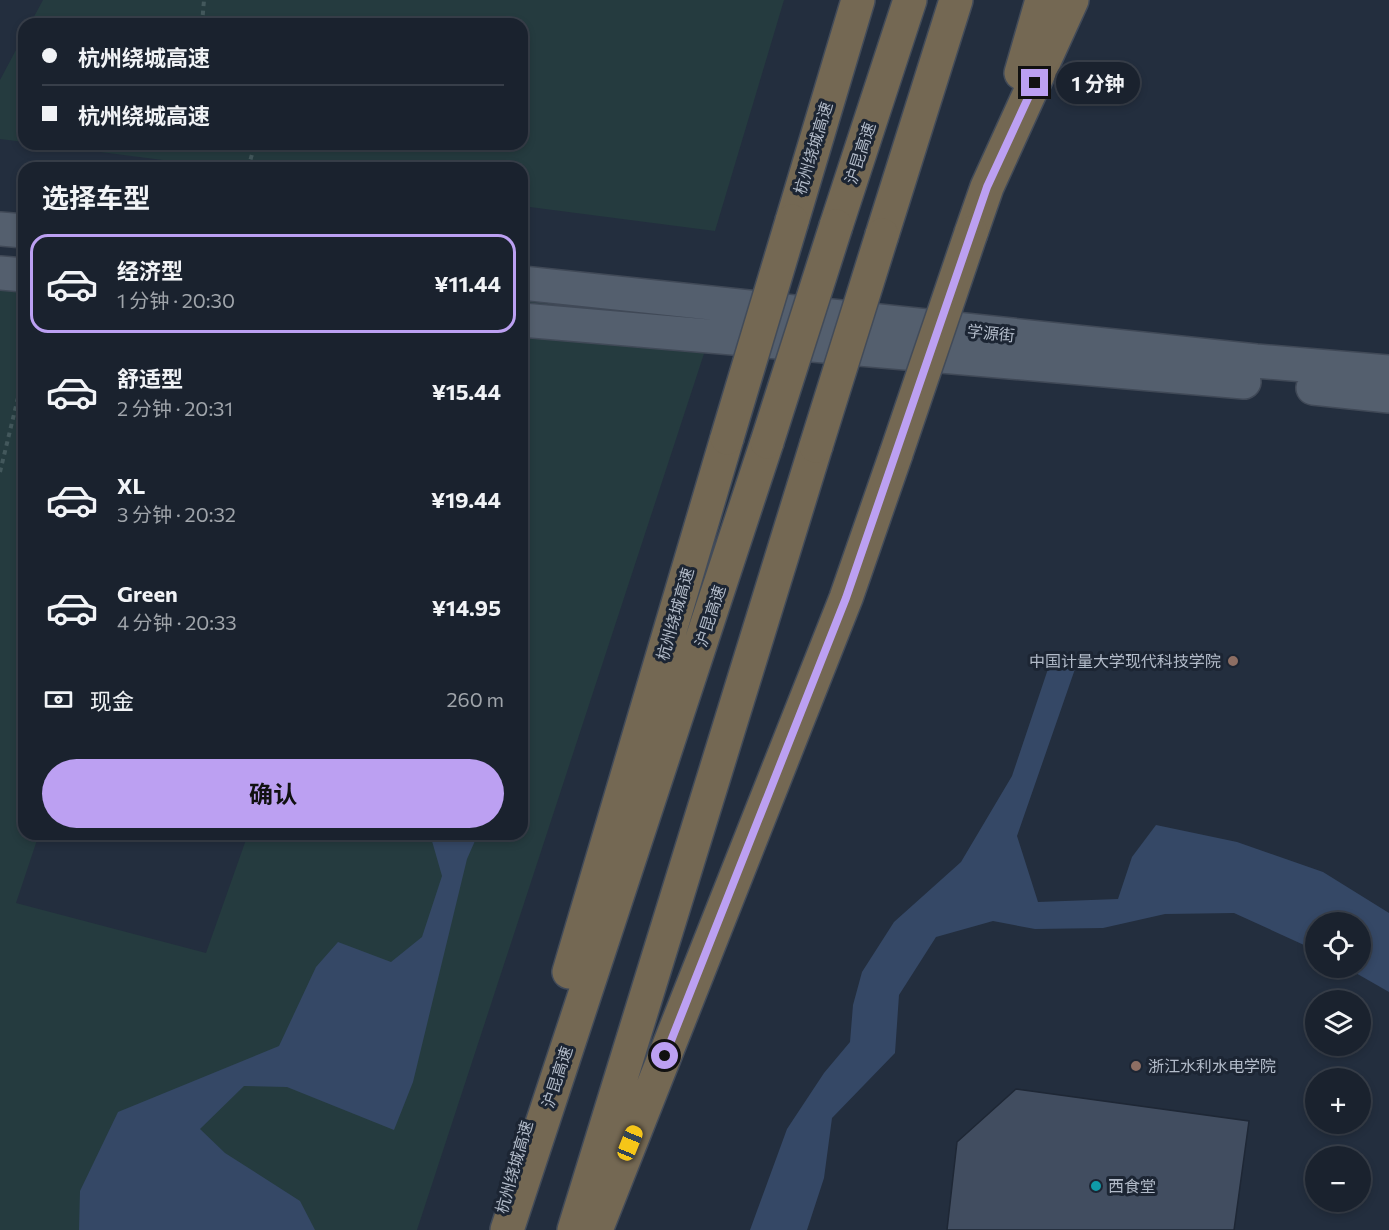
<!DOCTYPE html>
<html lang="zh">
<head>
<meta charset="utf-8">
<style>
  :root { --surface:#1a222e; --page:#232a36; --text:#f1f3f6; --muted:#9fa4aa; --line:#383f4a; --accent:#bca0f2 }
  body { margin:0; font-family:Commissioner,"Noto Sans SC",sans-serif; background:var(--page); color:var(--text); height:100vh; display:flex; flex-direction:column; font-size:22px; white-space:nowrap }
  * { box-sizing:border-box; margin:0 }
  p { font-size:20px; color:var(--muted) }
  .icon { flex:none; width:33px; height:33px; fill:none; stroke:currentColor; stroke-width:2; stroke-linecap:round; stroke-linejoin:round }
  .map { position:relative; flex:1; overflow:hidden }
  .drawer { position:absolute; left:18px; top:162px; width:510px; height:678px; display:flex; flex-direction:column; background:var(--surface); border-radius:18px; box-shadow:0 3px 9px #0003,0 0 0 2px var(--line) }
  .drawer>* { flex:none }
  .hud { position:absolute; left:18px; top:18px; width:510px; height:132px; border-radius:18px; box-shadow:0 3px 9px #0003,0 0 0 2px var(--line); display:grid; align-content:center; height:132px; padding:0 24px; background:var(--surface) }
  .buttons { position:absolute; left:1305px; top:912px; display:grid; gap:12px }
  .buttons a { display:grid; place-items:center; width:66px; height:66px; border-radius:50%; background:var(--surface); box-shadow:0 3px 9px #0003,0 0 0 2px var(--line); font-size:30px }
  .end { position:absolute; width:27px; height:27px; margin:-14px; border:8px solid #bca0f2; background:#111; box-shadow:0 0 0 3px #111 }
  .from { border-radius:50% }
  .bubble { position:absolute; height:42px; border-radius:21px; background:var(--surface); box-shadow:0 3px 9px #0003,0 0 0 2px var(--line); font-size:20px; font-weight:700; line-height:42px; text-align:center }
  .car { position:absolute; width:18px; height:36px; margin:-18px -9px; border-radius:8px; box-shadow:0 0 4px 2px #0007; background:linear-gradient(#f5c518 24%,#345 0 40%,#f5c518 0 76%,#345 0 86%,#f5c518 0) }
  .hud b { display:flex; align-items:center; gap:21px; height:57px; font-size:22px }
  .hud b+b { border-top:2px solid var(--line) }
  .hud i { width:15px; height:15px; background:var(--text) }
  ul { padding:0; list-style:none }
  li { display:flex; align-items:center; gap:18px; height:99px; margin:0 12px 9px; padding:0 12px; border:3px solid transparent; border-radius:18px }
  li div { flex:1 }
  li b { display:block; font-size:22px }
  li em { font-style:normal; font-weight:700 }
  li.selected { border-color:var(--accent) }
  li>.icon { width:54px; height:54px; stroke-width:1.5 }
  h2 { padding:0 24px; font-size:27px; line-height:72px }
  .pay { display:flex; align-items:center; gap:15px; height:66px; padding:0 24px; font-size:22px }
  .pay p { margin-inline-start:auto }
  .primary-button { display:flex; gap:12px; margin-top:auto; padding:12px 24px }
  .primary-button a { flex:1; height:69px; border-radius:36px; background:var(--accent); color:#111; font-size:24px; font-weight:700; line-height:69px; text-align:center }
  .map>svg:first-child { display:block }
  .green { fill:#253b3f }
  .water { fill:#354866 }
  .building { fill:#414d60; stroke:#1e2735; stroke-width:1.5 }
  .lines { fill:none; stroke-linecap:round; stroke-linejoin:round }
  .major-casing { stroke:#404957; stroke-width:36 }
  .highway-casing { stroke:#424b59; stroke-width:36 }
  .path { stroke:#43585c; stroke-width:4; stroke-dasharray:4.5 4.5; stroke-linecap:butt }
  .major { stroke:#545f6e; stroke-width:33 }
  .highway { stroke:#746853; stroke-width:33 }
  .highway-bridge-casing { stroke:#424b59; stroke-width:36; stroke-linecap:butt }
  .highway-bridge { stroke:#746853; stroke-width:33 }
  .route { stroke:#bca0f2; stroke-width:8 }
  .education-dot { fill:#8d6e63; stroke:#1c2533; stroke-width:2 }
  .culture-dot { fill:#0f9aa8; stroke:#1c2533; stroke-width:2 }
  .labels { text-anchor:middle; stroke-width:6; stroke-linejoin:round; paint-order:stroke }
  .street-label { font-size:16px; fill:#b2bbc9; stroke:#1c2533 }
  .poi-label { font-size:16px; fill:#b2bbc9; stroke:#1c2533; text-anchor:start }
</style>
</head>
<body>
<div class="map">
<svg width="1389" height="1230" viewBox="0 0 1389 1230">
  <rect width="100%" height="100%" fill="#232e3e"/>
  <path class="green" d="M 43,0 L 784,0 L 715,231 L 522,206 L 522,168 L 225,168 L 38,144 L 522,144 L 522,24 L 30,24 Z
    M 24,35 L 24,142 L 0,139 L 0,80 Z
    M 0,258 L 24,260 L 24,834 L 39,834 L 16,903 L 206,953 L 248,834 L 522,834 L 522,301 L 716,317 L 417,1230 L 0,1230 Z"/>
  <path class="water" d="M 1050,663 L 1075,669 L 1017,836 L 1038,902 L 1118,899 L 1132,857 L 1156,825 L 1237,842 L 1323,872 L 1389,913 L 1389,992 L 1347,968 L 1360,968 L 1360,922 L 1316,922 L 1315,950 L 1234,913 L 1165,914 L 1103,928 L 1035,929 L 993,921 L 936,937 L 899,995 L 895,1053 L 832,1118 L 824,1178 L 807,1230 L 750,1230 L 787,1129 L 824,1073 L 850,1042 L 853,1005 L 862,972 L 894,922 L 961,862 L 1012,776 Z
    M 430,834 L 478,834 L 467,859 L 413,1082 L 394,1130 L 287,1087 L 244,1086 L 200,1129 L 225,1153 L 300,1201 L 315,1230 L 79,1230 L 80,1191 L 118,1112 L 279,1046 L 316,967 L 338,942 L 391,962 L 422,937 L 442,876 Z"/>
  <path class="building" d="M 1016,1089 L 1249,1121 L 1234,1230 L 947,1230 L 957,1142 Z"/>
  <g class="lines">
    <g class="major-casing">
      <path id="major" d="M 0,229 L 24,231
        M 0,273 L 24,275
        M 522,283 L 1256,361 L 1389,372
        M 522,320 L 1244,382
        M 1313,388 L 1389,396"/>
    </g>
    <g class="highway-casing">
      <path id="highway" d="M 1021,73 L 1042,0
        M 792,221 L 858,0
        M 836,226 L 910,0
        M 971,233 L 987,187 L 1072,0
        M 882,235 L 956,0
        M 569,972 L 727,438
        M 507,1230 L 767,442
        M 574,1230 L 816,446
        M 596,1230 L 846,598 L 896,454"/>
    </g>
    <path class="path" d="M 202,24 L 204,0
      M 248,168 L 255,144
      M 0,472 L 24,373"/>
    <use href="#major" class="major"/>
    <use href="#highway" class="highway"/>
    <g class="highway-bridge-casing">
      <path id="highway-bridge" d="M 727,438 L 792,221
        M 767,442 L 836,226
        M 816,446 L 882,235
        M 896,454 L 971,233"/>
    </g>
    <use href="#highway-bridge" class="highway-bridge"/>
  </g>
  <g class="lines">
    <path class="route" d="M 665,1056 L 846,598 L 987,187 L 1035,83"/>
  </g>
  <g class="education-dot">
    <circle cx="1233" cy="661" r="6"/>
    <circle cx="1136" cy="1066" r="6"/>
  </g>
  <circle class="culture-dot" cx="1096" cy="1186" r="6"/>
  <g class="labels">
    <g class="street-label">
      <text transform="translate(813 148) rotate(-73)" y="6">杭州绕城高速</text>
      <text transform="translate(860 153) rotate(-72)" y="6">沪昆高速</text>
      <text transform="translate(991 333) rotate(6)" y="6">学源街</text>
      <text transform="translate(675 614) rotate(-74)" y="6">杭州绕城高速</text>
      <text transform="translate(710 616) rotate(-72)" y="6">沪昆高速</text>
      <text transform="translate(557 1077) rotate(-72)" y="6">沪昆高速</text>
      <text transform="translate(514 1167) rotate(-74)" y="6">杭州绕城高速</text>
    </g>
    <g class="poi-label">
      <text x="1221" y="667" text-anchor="end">中国计量大学现代科技学院</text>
      <text x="1148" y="1072">浙江水利水电学院</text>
      <text x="1108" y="1192">西食堂</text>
    </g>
  </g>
</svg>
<div class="buttons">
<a><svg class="icon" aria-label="locate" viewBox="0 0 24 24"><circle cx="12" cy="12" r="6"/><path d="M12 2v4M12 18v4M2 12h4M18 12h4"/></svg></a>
<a><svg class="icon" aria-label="layers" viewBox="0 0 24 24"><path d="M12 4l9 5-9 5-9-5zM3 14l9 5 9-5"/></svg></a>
<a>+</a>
<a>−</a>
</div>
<i class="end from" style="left:665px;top:1056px"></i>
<i class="end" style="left:1035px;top:83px"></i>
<div class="bubble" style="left:1056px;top:62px;width:84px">1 分钟</div>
<i class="car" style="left:630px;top:1143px;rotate:22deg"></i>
<div class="hud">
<b><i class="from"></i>杭州绕城高速</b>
<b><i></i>杭州绕城高速</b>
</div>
<section class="drawer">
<h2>选择车型</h2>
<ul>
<li class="selected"><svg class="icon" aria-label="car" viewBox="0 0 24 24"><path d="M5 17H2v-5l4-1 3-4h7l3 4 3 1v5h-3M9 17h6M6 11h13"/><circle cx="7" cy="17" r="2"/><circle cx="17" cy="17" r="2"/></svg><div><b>经济型</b><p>1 分钟 · 20:30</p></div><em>¥11.44</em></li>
<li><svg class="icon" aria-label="car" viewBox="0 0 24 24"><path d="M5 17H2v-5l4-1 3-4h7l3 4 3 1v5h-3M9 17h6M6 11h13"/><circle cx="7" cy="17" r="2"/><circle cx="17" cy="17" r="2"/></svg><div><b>舒适型</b><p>2 分钟 · 20:31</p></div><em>¥15.44</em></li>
<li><svg class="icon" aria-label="car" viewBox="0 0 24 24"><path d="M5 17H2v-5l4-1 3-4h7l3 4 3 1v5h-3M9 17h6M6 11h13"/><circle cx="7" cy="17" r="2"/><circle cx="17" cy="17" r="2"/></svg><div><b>XL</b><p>3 分钟 · 20:32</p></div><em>¥19.44</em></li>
<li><svg class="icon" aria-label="car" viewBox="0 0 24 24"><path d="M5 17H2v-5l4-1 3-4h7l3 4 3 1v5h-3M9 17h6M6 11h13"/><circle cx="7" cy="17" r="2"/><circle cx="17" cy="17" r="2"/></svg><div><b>Green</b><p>4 分钟 · 20:33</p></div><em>¥14.95</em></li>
</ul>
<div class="pay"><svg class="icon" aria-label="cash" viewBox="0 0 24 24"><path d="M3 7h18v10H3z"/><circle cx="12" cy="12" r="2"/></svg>现金<p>260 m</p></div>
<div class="primary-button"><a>确认</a></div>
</section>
</div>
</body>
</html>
